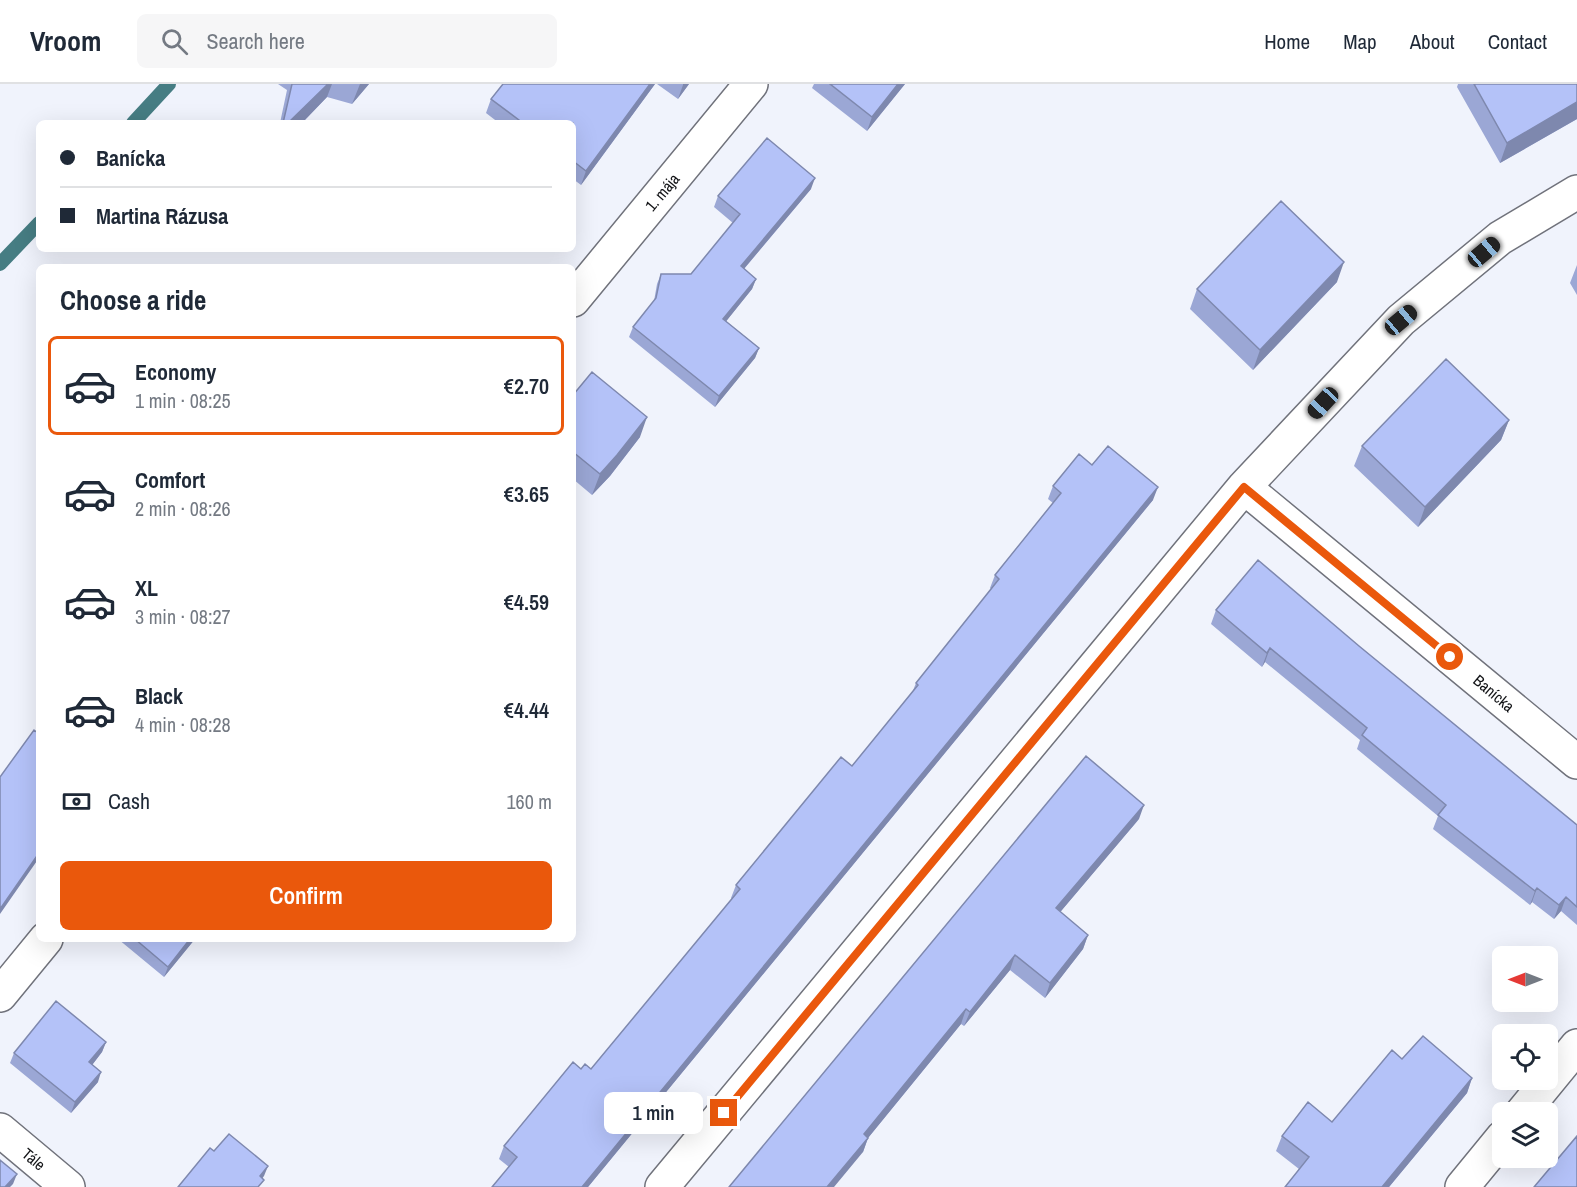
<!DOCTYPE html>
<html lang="en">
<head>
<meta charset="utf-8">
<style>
  :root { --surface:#fff; --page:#f6f6f7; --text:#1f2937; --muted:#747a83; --line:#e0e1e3; --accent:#ea580c }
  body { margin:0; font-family:"Archivo Narrow",sans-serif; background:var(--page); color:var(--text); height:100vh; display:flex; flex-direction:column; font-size:22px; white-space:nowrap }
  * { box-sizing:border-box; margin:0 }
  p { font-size:20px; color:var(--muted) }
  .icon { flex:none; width:33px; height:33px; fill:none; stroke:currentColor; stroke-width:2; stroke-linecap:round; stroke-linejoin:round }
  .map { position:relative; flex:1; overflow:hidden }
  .details { position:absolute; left:36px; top:180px; width:540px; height:678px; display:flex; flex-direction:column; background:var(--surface); border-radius:9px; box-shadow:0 6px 24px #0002 }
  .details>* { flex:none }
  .guide { position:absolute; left:36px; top:36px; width:540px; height:132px; border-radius:9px; box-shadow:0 6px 24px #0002; display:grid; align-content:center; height:132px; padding:0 24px; background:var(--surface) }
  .needle { width:39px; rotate:270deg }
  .tools { position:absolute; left:1492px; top:862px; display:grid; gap:12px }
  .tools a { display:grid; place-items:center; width:66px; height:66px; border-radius:9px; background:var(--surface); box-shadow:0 6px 24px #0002; font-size:30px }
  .end { position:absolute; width:27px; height:27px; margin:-14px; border:8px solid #ea580c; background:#fff; box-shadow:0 0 0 3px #fff }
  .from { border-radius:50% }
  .bubble { position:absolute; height:42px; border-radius:9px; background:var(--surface); box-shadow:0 6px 24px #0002; font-size:20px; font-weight:600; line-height:42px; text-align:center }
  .car { position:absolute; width:18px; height:36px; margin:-18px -9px; border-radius:8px; box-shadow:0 0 4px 2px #0007; background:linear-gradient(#222 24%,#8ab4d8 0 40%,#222 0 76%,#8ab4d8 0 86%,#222 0) }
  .guide b { display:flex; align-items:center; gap:21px; height:57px; font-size:22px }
  .guide b+b { border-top:2px solid var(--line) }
  .guide i { width:15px; height:15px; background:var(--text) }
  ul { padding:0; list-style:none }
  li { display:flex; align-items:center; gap:18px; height:99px; margin:0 12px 9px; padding:0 12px; border:3px solid transparent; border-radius:9px }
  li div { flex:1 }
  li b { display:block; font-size:22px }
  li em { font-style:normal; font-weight:600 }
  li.active { border-color:var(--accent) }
  li>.icon { width:54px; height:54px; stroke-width:1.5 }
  h2 { padding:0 24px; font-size:27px; line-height:72px }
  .pay { display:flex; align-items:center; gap:15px; height:66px; padding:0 24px; font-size:22px }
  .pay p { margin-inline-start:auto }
  .primary-button { display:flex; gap:12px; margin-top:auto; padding:12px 24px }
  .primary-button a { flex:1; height:69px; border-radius:9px; background:var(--accent); color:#fff; font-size:24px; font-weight:600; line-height:69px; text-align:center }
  header { display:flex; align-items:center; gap:36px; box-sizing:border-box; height:84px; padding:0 30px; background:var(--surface); border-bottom:2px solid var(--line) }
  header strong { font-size:28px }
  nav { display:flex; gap:33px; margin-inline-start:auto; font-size:21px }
  .search { width:420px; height:54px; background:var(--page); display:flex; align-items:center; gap:15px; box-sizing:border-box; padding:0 21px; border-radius:9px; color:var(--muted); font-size:22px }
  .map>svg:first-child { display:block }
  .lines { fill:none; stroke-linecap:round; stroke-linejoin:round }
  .stream { stroke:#467d83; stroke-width:14 }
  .street-casing { stroke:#70727b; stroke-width:36 }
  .street { stroke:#fff; stroke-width:33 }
  .wall { fill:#9ba7d5 }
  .shaded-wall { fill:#7e88ae }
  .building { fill:#b4c2f8; stroke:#7e88ae; stroke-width:1.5 }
  .route { stroke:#ea580c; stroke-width:8 }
  .labels { text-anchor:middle; stroke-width:4.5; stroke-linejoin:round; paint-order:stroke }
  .street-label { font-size:16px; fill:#121316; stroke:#fff }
</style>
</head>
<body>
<header>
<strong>Vroom</strong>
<div class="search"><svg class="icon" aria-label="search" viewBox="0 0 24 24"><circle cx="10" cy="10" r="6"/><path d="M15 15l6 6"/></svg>Search here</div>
<nav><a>Home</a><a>Map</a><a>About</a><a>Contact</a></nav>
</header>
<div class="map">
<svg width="1577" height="1103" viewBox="0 0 1577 1103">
  <rect width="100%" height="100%" fill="#f0f3fc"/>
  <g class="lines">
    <path class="stream" d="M 133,39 L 169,0
      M 0,180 L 39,139"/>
    <g class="street-casing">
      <path id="street" d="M 573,216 L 751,0
        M 1244,403 L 1577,678
        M 0,911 L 46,855
        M 1522,1029 L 1577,962
        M 0,1046 L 68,1103
        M 662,1103 L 1244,403 L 1401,236 L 1500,154 L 1577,108
        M 1462,1103 L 1503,1053"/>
    </g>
    <use href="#street" class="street"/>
  </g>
  <path class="wall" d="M 278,0 L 369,0 L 352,20 L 327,13 L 302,39 L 280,39 L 287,6 Z
    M 655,0 L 581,101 L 573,95 L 573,39 L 499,39 L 486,29 L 491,15 Z
    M 657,0 L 689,0 L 678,15 Z
    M 814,0 L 905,0 L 867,47 L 812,4 Z
    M 1458,0 L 1577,0 L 1577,35 L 1500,79 L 1457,3 Z
    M 811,105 L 744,185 L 756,195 L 752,205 L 726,237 L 759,264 L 755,274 L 715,323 L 629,253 L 633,243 L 654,217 L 657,200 L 661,190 L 691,190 L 733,139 L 714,123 L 718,112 Z
    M 1577,181 L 1577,211 L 1570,199 Z
    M 1337,198 L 1253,286 L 1190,225 L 1197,205 Z
    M 573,311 L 640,353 L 610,392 L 592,411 L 573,395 Z
    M 1509,336 L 1501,356 L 1418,443 L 1354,382 L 1362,362 Z
    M 1092,381 L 1153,416 L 588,1103 L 492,1103 L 509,1083 L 499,1075 L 504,1062 L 581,985 L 591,985 L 732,815 L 731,814 L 736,801 L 852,682 L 912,609 L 916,599 L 991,505 L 990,504 L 995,491 L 1053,419 L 1048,415 L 1053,402 Z
    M 1216,526 L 1359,562 L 1577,741 L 1577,841 L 1561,827 L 1554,835 L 1532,818 L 1530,821 L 1433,745 L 1438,732 L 1357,665 L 1360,656 L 1265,578 L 1262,583 L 1211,540 Z
    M 1139,735 L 1060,828 L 1088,851 L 1083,865 L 1045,914 L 1010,886 L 964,942 L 961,940 L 868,1054 L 863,1068 L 729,1103 Z
    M 118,855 L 195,855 L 164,893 Z
    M 106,958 L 102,968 L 92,981 L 98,998 L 71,1029 L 10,979 L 14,969 Z
    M 1402,975 L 1472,994 L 1467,1009 L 1389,1103 L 1285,1103 L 1299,1085 L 1276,1067 L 1282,1052 L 1332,1038 Z"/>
  <path class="shaded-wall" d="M 328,0 L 332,0 L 327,13 L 302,39 L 288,39 Z
    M 360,0 L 369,0 L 352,20 Z
    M 650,0 L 655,0 L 581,101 L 586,87 Z
    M 683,0 L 689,0 L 678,15 L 683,1 Z
    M 898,0 L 905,0 L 867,47 L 872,33 Z
    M 1577,18 L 1577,35 L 1500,79 L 1507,59 Z
    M 815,94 L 811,105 L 737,193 L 741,182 Z
    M 1344,178 L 1337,198 L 1253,286 L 1260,266 Z
    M 756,195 L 752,205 L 720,245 L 723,235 Z
    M 759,264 L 755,274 L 715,323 L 719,312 Z
    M 647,333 L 640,353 L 610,392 L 592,411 L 600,390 Z
    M 1509,336 L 1501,356 L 1418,443 L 1425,423 Z
    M 1158,403 L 1153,416 L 588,1103 L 582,1103 Z
    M 1270,564 L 1265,578 L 1262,583 L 1267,569 Z
    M 1144,721 L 1139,735 L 1051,839 L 1056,824 Z
    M 39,769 L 39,774 L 0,830 L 0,825 Z
    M 1537,804 L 1532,818 L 1530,821 L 1535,807 Z
    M 1566,813 L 1561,827 L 1554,835 L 1559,821 Z
    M 1088,851 L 1083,865 L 1045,914 L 1050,899 Z
    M 190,855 L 195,855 L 164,893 L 168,883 Z
    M 1015,871 L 1010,886 L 964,942 L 970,928 Z
    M 966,925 L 961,940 L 859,1065 L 864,1050 Z
    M 106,958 L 102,968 L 86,989 L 89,978 Z
    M 101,988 L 98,998 L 71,1029 L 75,1018 Z
    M 1472,994 L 1467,1009 L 1389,1103 L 1382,1103 Z
    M 868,1054 L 863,1068 L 834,1103 L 827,1103 Z
    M 268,1082 L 264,1092 L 256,1103 L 260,1092 Z
    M 17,1090 L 13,1100 L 10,1103 L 5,1103 Z"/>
  <path class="building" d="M 292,0 L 328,0 L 288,39 L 283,39 Z
    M 503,0 L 650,0 L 586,87 L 573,77 L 573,39 L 523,39 L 491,15 Z
    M 830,0 L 898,0 L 872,33 Z
    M 1474,0 L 1577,0 L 1577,18 L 1507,59 Z
    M 767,54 L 815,94 L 741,182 L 756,195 L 723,235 L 759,264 L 719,312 L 633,243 L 656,214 L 661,190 L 691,190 L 740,130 L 718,112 Z
    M 1281,117 L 1344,178 L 1260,266 L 1197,205 Z
    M 1446,275 L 1509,336 L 1425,423 L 1362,362 Z
    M 592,288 L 647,333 L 617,371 L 600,390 L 573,368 L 573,311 Z
    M 1108,362 L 1158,403 L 582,1103 L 492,1103 L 517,1073 L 504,1062 L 573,978 L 581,985 L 585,980 L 591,985 L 740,805 L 736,801 L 841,673 L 852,682 L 918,601 L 916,599 L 999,495 L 995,491 L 1061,409 L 1053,402 L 1079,370 L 1092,381 Z
    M 1258,476 L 1359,562 L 1577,741 L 1577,823 L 1566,813 L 1559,821 L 1537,804 L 1535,807 L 1438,731 L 1446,721 L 1362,651 L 1367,644 L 1270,564 L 1267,569 L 1216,526 Z
    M 34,646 L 39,650 L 39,769 L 0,825 L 0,693 Z
    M 1086,672 L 1144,721 L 1056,824 L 1088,851 L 1050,899 L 1015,871 L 970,928 L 966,925 L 864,1050 L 868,1054 L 827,1103 L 729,1103 Z
    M 135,855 L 190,855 L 168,883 Z
    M 56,917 L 106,958 L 89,978 L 101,988 L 75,1018 L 14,969 Z
    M 1423,952 L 1472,994 L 1382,1103 L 1285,1103 L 1309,1073 L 1282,1052 L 1308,1018 L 1332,1038 L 1392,966 L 1402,975 Z
    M 229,1050 L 268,1082 L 260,1092 L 264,1096 L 258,1103 L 178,1103 L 210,1064 L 214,1067 Z
    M 1577,1052 L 1577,1103 L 1534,1103 Z
    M 0,1076 L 17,1090 L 5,1103 L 0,1103 Z"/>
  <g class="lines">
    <path class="route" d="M 724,1029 L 1244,403 L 1450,573"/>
  </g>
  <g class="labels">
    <g class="street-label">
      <text transform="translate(662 108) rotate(-50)" y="6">1. mája</text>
      <text transform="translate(1494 609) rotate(40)" y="6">Banícka</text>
      <text transform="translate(34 1075) rotate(40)" y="6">Tále</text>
    </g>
  </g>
</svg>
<div class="tools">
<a><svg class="needle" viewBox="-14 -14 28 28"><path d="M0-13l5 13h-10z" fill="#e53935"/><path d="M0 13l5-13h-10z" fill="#747a83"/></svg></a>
<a><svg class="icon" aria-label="locate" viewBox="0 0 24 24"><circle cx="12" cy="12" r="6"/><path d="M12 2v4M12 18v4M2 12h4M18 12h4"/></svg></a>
<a><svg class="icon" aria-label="layers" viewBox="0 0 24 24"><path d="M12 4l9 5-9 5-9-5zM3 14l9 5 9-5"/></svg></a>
</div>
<i class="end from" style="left:1450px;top:573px"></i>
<i class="end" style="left:724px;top:1029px"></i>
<div class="bubble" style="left:604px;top:1008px;width:99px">1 min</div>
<i class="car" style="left:1484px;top:168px;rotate:50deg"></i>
<i class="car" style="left:1401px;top:236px;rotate:50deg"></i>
<i class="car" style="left:1323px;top:319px;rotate:223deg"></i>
<div class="guide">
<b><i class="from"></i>Banícka</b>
<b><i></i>Martina Rázusa</b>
</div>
<section class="details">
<h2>Choose a ride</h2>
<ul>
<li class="active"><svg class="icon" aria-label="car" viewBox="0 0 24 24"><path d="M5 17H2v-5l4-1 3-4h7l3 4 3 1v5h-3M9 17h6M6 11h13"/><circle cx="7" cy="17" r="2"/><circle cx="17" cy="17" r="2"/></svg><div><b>Economy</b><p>1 min · 08:25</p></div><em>€2.70</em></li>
<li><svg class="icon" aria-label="car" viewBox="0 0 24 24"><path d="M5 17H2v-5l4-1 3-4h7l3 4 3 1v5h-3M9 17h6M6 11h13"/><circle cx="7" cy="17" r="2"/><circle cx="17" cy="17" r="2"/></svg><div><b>Comfort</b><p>2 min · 08:26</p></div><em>€3.65</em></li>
<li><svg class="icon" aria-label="car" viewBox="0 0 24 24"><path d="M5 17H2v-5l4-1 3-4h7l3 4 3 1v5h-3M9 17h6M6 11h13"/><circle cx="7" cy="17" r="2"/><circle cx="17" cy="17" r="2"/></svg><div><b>XL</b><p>3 min · 08:27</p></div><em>€4.59</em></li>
<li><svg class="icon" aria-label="car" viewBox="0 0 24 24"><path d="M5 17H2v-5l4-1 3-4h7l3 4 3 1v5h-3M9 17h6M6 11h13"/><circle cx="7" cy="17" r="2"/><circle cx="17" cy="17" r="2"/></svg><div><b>Black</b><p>4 min · 08:28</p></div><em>€4.44</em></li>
</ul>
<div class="pay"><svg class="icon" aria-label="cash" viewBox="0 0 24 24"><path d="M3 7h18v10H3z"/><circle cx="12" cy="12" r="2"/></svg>Cash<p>160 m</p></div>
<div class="primary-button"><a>Confirm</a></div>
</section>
</div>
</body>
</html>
